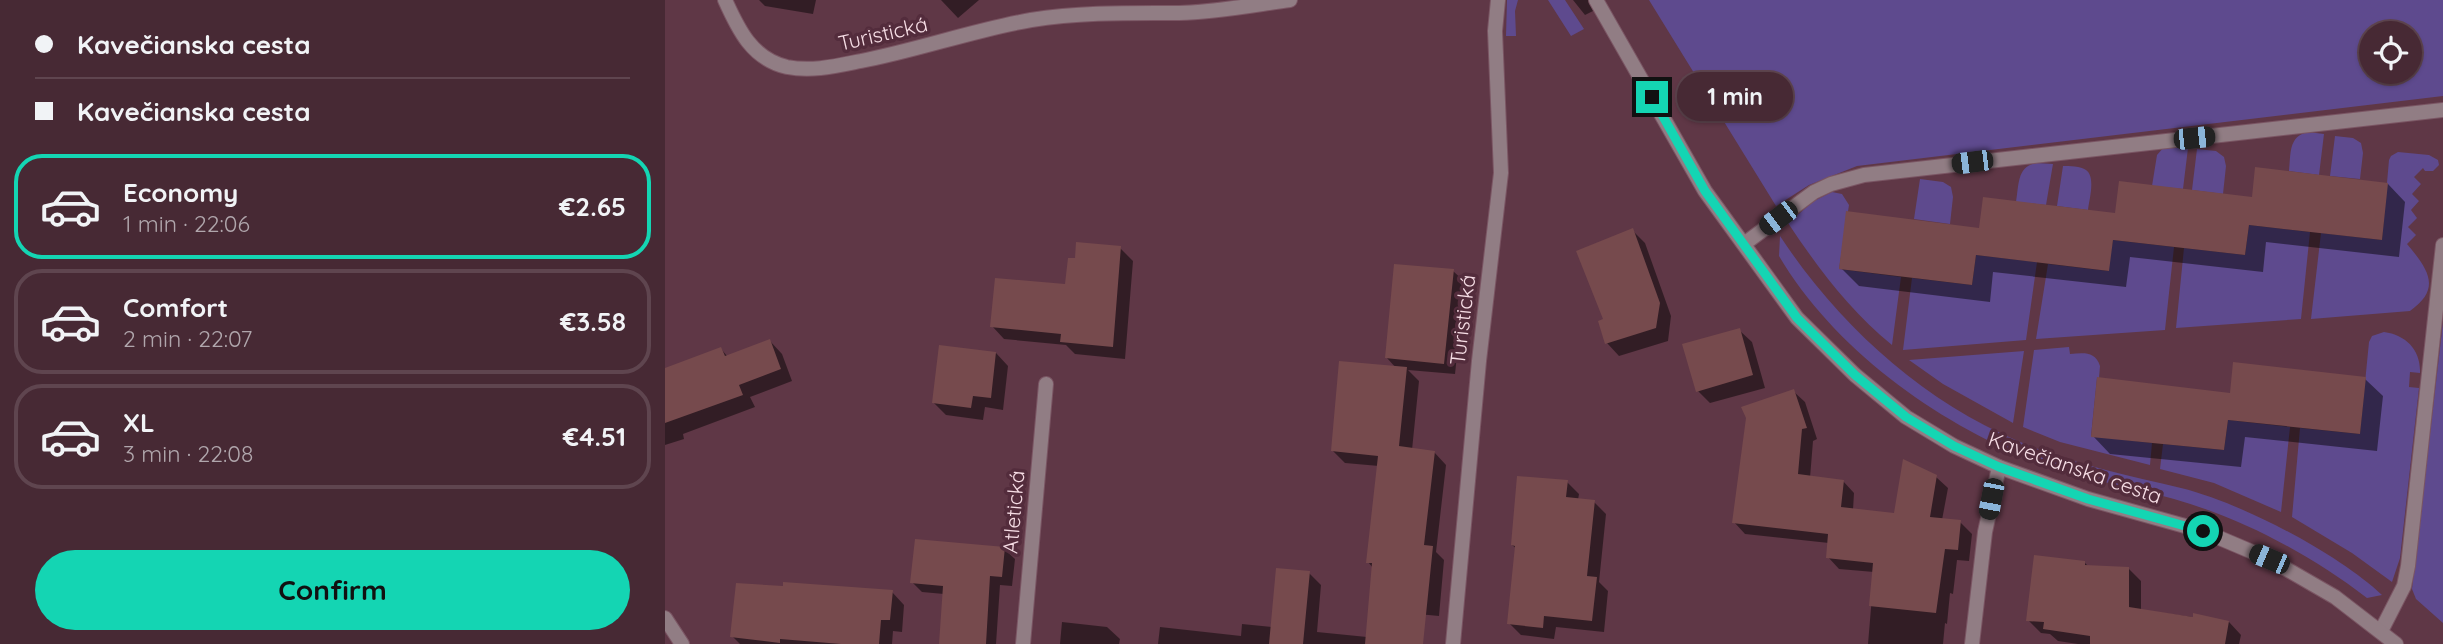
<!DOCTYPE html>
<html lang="en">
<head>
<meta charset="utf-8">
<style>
  :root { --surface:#472934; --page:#513540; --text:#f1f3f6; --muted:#b0a6ac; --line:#5f454f; --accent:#14d5b3 }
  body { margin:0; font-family:Quicksand,sans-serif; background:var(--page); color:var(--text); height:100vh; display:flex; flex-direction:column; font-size:26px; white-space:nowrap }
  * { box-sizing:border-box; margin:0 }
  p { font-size:23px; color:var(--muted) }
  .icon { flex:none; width:38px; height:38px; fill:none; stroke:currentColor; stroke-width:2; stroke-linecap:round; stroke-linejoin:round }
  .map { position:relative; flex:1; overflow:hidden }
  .panel { display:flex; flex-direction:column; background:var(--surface); width:665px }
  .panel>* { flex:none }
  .guide { display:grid; align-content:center; height:154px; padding:0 35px; background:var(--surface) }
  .tools { position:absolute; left:1694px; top:21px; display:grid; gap:14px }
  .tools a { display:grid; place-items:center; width:63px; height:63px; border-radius:50%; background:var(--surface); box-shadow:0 2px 5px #0004,0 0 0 2px var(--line); font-size:35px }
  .end { position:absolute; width:32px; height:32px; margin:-16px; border:9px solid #14d5b3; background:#111; box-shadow:0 0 0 4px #111 }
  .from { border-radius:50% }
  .bubble { position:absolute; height:49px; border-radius:24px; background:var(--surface); box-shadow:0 2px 5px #0004,0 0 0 2px var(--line); font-size:23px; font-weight:700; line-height:49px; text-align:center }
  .car { position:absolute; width:21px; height:42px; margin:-21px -10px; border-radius:9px; box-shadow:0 0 5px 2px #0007; background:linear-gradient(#222 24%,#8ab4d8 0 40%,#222 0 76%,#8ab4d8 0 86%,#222 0) }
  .guide b { display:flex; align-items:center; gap:24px; height:66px; font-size:26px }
  .guide b+b { border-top:2px solid var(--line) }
  .guide i { width:18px; height:18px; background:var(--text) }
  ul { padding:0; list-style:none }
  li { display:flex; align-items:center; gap:21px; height:105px; margin:0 14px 10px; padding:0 21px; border:4px solid var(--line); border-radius:28px }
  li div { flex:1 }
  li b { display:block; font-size:26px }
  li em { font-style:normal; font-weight:700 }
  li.current { border-color:var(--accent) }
  li>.icon { width:63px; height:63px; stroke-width:1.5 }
  .primary-button { display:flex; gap:14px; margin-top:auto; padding:14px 35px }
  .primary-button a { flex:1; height:80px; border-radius:42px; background:var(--accent); color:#111; font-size:28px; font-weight:700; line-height:80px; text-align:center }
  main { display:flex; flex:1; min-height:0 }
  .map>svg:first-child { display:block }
  .green { fill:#5e4a8e; fill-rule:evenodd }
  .shadow { fill:#0007 }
  .building { fill:#764a4d }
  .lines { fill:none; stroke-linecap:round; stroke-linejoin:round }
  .minor-casing { stroke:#7a5563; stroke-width:16 }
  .tertiary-casing { stroke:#7a5563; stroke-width:16 }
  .minor { stroke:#917d84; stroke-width:14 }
  .tertiary { stroke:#917d84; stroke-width:14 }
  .route { stroke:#14d5b3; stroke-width:9 }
  .labels { text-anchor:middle; stroke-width:7; stroke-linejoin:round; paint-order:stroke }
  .street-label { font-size:21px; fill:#f6dde5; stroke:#532c3c }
</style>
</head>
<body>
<main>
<section class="panel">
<div class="guide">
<b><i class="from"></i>Kavečianska cesta</b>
<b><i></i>Kavečianska cesta</b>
</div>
<ul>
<li class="current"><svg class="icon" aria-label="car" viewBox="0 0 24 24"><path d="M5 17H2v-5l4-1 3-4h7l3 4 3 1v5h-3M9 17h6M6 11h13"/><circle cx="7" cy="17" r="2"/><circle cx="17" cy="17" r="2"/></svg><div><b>Economy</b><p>1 min · 22:06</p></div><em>€2.65</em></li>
<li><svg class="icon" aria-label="car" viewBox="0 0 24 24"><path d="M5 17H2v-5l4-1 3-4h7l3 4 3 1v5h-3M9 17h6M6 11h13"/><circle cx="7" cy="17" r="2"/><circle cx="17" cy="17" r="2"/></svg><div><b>Comfort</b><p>2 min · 22:07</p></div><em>€3.58</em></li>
<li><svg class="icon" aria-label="car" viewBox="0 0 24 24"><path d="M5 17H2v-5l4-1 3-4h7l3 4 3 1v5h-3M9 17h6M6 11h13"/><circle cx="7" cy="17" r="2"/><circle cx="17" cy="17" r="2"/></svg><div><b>XL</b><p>3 min · 22:08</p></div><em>€4.51</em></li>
</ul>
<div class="primary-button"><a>Confirm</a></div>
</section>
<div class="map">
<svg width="1778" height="644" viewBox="0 0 1778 644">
  <rect width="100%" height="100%" fill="#5f3746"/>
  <path class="green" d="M 842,0 L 853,0 L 850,11 L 851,36 L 841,36 Z
    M 883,0 L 900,0 L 919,29 L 906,36 Z
    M 984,0 L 1778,0 L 1778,96 L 1192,166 L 1144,185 L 1111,206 ZM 1745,33 L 1745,72 L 1706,72 L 1706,33 Z
    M 1643,132 L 1659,134 L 1654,175 L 1624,171 C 1626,155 1623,136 1643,132 Z
    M 1670,136 L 1688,138 L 1696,143 L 1698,153 L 1695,179 L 1665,176 Z
    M 1499,147 L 1523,148 L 1518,189 L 1487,186 L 1492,155 Z
    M 1532,149 L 1551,151 L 1559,157 L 1561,166 L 1558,194 L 1527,190 Z
    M 1733,152 L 1764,155 L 1773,160 L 1774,165 L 1768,171 L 1760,171 L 1758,168 L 1749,177 L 1756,184 L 1747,194 L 1754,201 L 1746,210 L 1752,218 L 1743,227 L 1751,235 L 1742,244 C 1762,268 1778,288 1745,311 L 1646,319 L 1656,233 L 1717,240 L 1724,160 L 1726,156 Z
    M 1371,163 L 1388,164 L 1381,205 L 1351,202 C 1354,185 1352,166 1371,163 Z
    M 1398,166 C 1404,166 1416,166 1421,170 C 1431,177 1424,200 1423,210 L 1392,206 Z
    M 1255,179 L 1278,182 L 1286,187 L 1288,197 L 1285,224 L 1249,219 Z
    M 1167,192 L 1177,194 L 1184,205 L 1174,269 L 1236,277 L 1227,345 C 1185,311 1153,268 1123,223 L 1149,201 Z
    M 1584,225 L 1645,232 L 1636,319 L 1511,328 L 1519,248 L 1580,255 Z
    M 1115,236 C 1173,324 1256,400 1353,441 C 1406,464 1461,475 1516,488 C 1577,503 1672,553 1717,595 L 1702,598 C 1644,554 1579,519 1509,499 C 1467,487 1422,480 1381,465 C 1278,428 1170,351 1114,256 Z
    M 1448,240 L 1509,247 L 1500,330 L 1371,339 L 1383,264 L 1443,271 Z
    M 1311,255 L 1372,262 L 1361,340 L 1238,350 L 1247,278 L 1307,285 Z
    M 1778,322 L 1778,623 L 1751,599 L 1747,589 Z
    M 1719,332 C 1741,335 1756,350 1755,373 L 1745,372 L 1744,387 L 1754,388 L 1735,558 L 1727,582 L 1687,553 L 1627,517 L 1635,428 L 1695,434 L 1704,342 L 1707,336 Z
    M 1404,347 L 1405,354 C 1419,353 1430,351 1435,366 L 1434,378 L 1432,378 L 1426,436 L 1487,443 L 1485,465 L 1395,442 L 1358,427 L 1369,350 Z
    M 1359,351 L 1348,423 L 1278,384 L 1244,360 Z
    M 1563,420 L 1625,427 L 1616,512 L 1549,483 L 1495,469 L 1498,444 L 1559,450 Z"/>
  <path class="shadow" d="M 94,0 L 151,0 L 148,14 L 100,6 Z
    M 276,0 L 314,0 L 293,18 Z
    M 908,0 L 930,0 L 927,6 L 928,11 L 920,15 Z
    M 1723,184 L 1740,202 L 1734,257 L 1601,242 L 1598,272 L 1465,257 L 1461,287 L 1328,272 L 1325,302 L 1194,286 L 1176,268 L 1315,230 Z
    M 967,230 L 980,243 L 1006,316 L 1003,341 L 954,356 L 942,343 L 940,320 Z
    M 455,248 L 468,261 L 460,359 L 410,354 L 401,345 L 339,339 L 327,326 L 402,286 Z
    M 788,271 L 800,282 L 790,374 L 743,370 L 754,381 L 747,450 L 769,452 L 781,465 L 771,552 L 779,560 L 774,616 L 753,614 L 749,644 L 493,644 L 495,627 L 576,636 L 577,624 L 607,627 L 644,573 L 656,585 L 652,632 L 702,637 L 708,568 L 703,562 L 714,466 L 680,463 L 668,451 L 731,368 L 722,358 Z
    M 1074,330 L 1087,342 L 1100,388 L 1045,403 L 1033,391 Z
    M 105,341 L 117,354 L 127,381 L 85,397 L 90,407 L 18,434 L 19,439 L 0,445 L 0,370 L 56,349 L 63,357 Z
    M 331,353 L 343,366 L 338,410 L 320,407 L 318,420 L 281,415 L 268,402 Z
    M 1700,379 L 1718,396 L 1712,451 L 1580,437 L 1576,467 L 1445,454 L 1428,436 L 1567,395 Z
    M 1128,391 L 1140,402 L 1152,439 L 1148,441 L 1145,478 L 1178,481 L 1189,493 L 1188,510 L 1231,515 L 1271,477 L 1283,488 L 1277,520 L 1295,522 L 1307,534 L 1304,561 L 1292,560 L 1288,594 L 1285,593 L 1282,624 L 1280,623 L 1278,644 L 1203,644 L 1209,572 L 1174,569 L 1163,557 L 1164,543 L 1080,534 L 1069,522 Z
    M 902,482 L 914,494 L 913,500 L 929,502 L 941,514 L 934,582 L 943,591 L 939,632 L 891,627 L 889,639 L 856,635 L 844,623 L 852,549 L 847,545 Z
    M 339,549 L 350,559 L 347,586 L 335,585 L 331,644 L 275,644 L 279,594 L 257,592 L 247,582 Z
    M 1420,563 L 1424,567 L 1463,568 L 1476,581 L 1476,610 L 1564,622 L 1576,635 L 1574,644 L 1413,644 L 1393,641 L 1385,634 L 1376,633 L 1363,620 Z
    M 227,592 L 239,605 L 237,632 L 228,631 L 227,644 L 75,644 L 67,636 Z
    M 397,622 L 442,627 L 455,639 L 454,644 L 395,644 Z"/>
  <path class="building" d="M 1590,167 L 1723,183 L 1717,240 L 1584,225 L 1580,255 L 1448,240 L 1444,271 L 1311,255 L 1307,285 L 1174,269 L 1181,211 L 1314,228 L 1318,197 L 1450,213 L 1454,181 L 1587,197 Z
    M 968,228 L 995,303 L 991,328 L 940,344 L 933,321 L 938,319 L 911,251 Z
    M 411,242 L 456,246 L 448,347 L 395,342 L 396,334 L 325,327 L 330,278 L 400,284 L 403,258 L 410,258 Z
    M 729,264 L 789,269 L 779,364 L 720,358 Z
    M 1075,328 L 1088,375 L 1031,392 L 1017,344 Z
    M 105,339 L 116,369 L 74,385 L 78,395 L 0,423 L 0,368 L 56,347 L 60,356 Z
    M 274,345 L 331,352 L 326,398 L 308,396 L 306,408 L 267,403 Z
    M 674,361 L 742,367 L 734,446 L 770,451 L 759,545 L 768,546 L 758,644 L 700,644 L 707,563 L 701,563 L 713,456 L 666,451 Z
    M 1568,362 L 1701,377 L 1695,434 L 1563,420 L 1559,450 L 1426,437 L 1432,377 L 1565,393 Z
    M 1129,389 L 1142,428 L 1137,429 L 1133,474 L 1179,480 L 1176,507 L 1229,513 L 1238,459 L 1272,475 L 1265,517 L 1296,520 L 1293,550 L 1280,549 L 1271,613 L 1204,606 L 1208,563 L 1161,558 L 1163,534 L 1067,523 L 1081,418 L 1076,407 Z
    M 852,476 L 903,480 L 901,497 L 930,500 L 922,576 L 932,577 L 927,621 L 879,616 L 878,628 L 842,624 L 850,546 L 846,545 Z
    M 250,539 L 340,547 L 337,577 L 325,576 L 321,644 L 274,644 L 278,586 L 245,583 Z
    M 1369,555 L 1420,561 L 1420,565 L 1464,567 L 1464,607 L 1528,617 L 1528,613 L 1564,621 L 1560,644 L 1425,644 L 1425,636 L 1378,629 L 1379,622 L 1361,621 Z
    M 611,568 L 645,571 L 638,644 L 604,644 Z
    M 118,582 L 228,590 L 225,620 L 216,620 L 214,644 L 176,644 L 115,639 L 115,643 L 65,637 L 71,583 L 118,586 Z"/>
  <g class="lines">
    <g class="minor-casing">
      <path id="minor" d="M 60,0 C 73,29 87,59 122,67 C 147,72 171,66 196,61 C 253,50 309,30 366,20 C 416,12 464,13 514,13 C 551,12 588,5 625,0
        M 1079,244 L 1149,192 L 1166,184 L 1199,175 L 1778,110
        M 0,618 L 17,644
        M 1716,631 L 1739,586 L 1743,566 L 1778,245
        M 358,644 L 381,384
        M 788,644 L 814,361 L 836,173 L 830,31 L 833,0
        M 1307,644 L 1320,532 L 1334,467"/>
    </g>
    <g class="tertiary-casing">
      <path id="tertiary" d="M 931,0 L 1040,191 L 1132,318 L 1190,375 L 1241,417 L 1289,446 L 1334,467 L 1423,499 L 1538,531 L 1604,559 L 1670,597 L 1731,644"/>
    </g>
    <use href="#minor" class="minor"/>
    <use href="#tertiary" class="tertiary"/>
  </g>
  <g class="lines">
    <path class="route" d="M 987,97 L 1040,191 L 1132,318 L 1190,375 L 1241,417 L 1289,446 L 1334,467 L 1423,499 L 1538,531"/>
  </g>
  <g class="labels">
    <g class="street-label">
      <text transform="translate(218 34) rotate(-13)" y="7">Turistická</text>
      <text transform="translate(798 320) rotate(-83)" y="7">Turistická</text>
      <text transform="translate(1410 468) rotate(19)" y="7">Kavečianska cesta</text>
      <text transform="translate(349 512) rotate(-85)" y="7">Atletická</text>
    </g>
  </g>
</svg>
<div class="tools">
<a><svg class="icon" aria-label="locate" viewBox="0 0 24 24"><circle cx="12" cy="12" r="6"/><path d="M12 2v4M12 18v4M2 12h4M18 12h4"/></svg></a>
</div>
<i class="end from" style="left:1538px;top:531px"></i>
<i class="end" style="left:987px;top:97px"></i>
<div class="bubble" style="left:1012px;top:72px;width:116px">1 min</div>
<i class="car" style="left:1529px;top:138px;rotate:84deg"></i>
<i class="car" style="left:1307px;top:162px;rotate:263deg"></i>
<i class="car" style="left:1113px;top:218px;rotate:233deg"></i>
<i class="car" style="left:1326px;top:499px;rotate:191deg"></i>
<i class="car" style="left:1604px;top:559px;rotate:293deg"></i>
</div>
</main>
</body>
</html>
